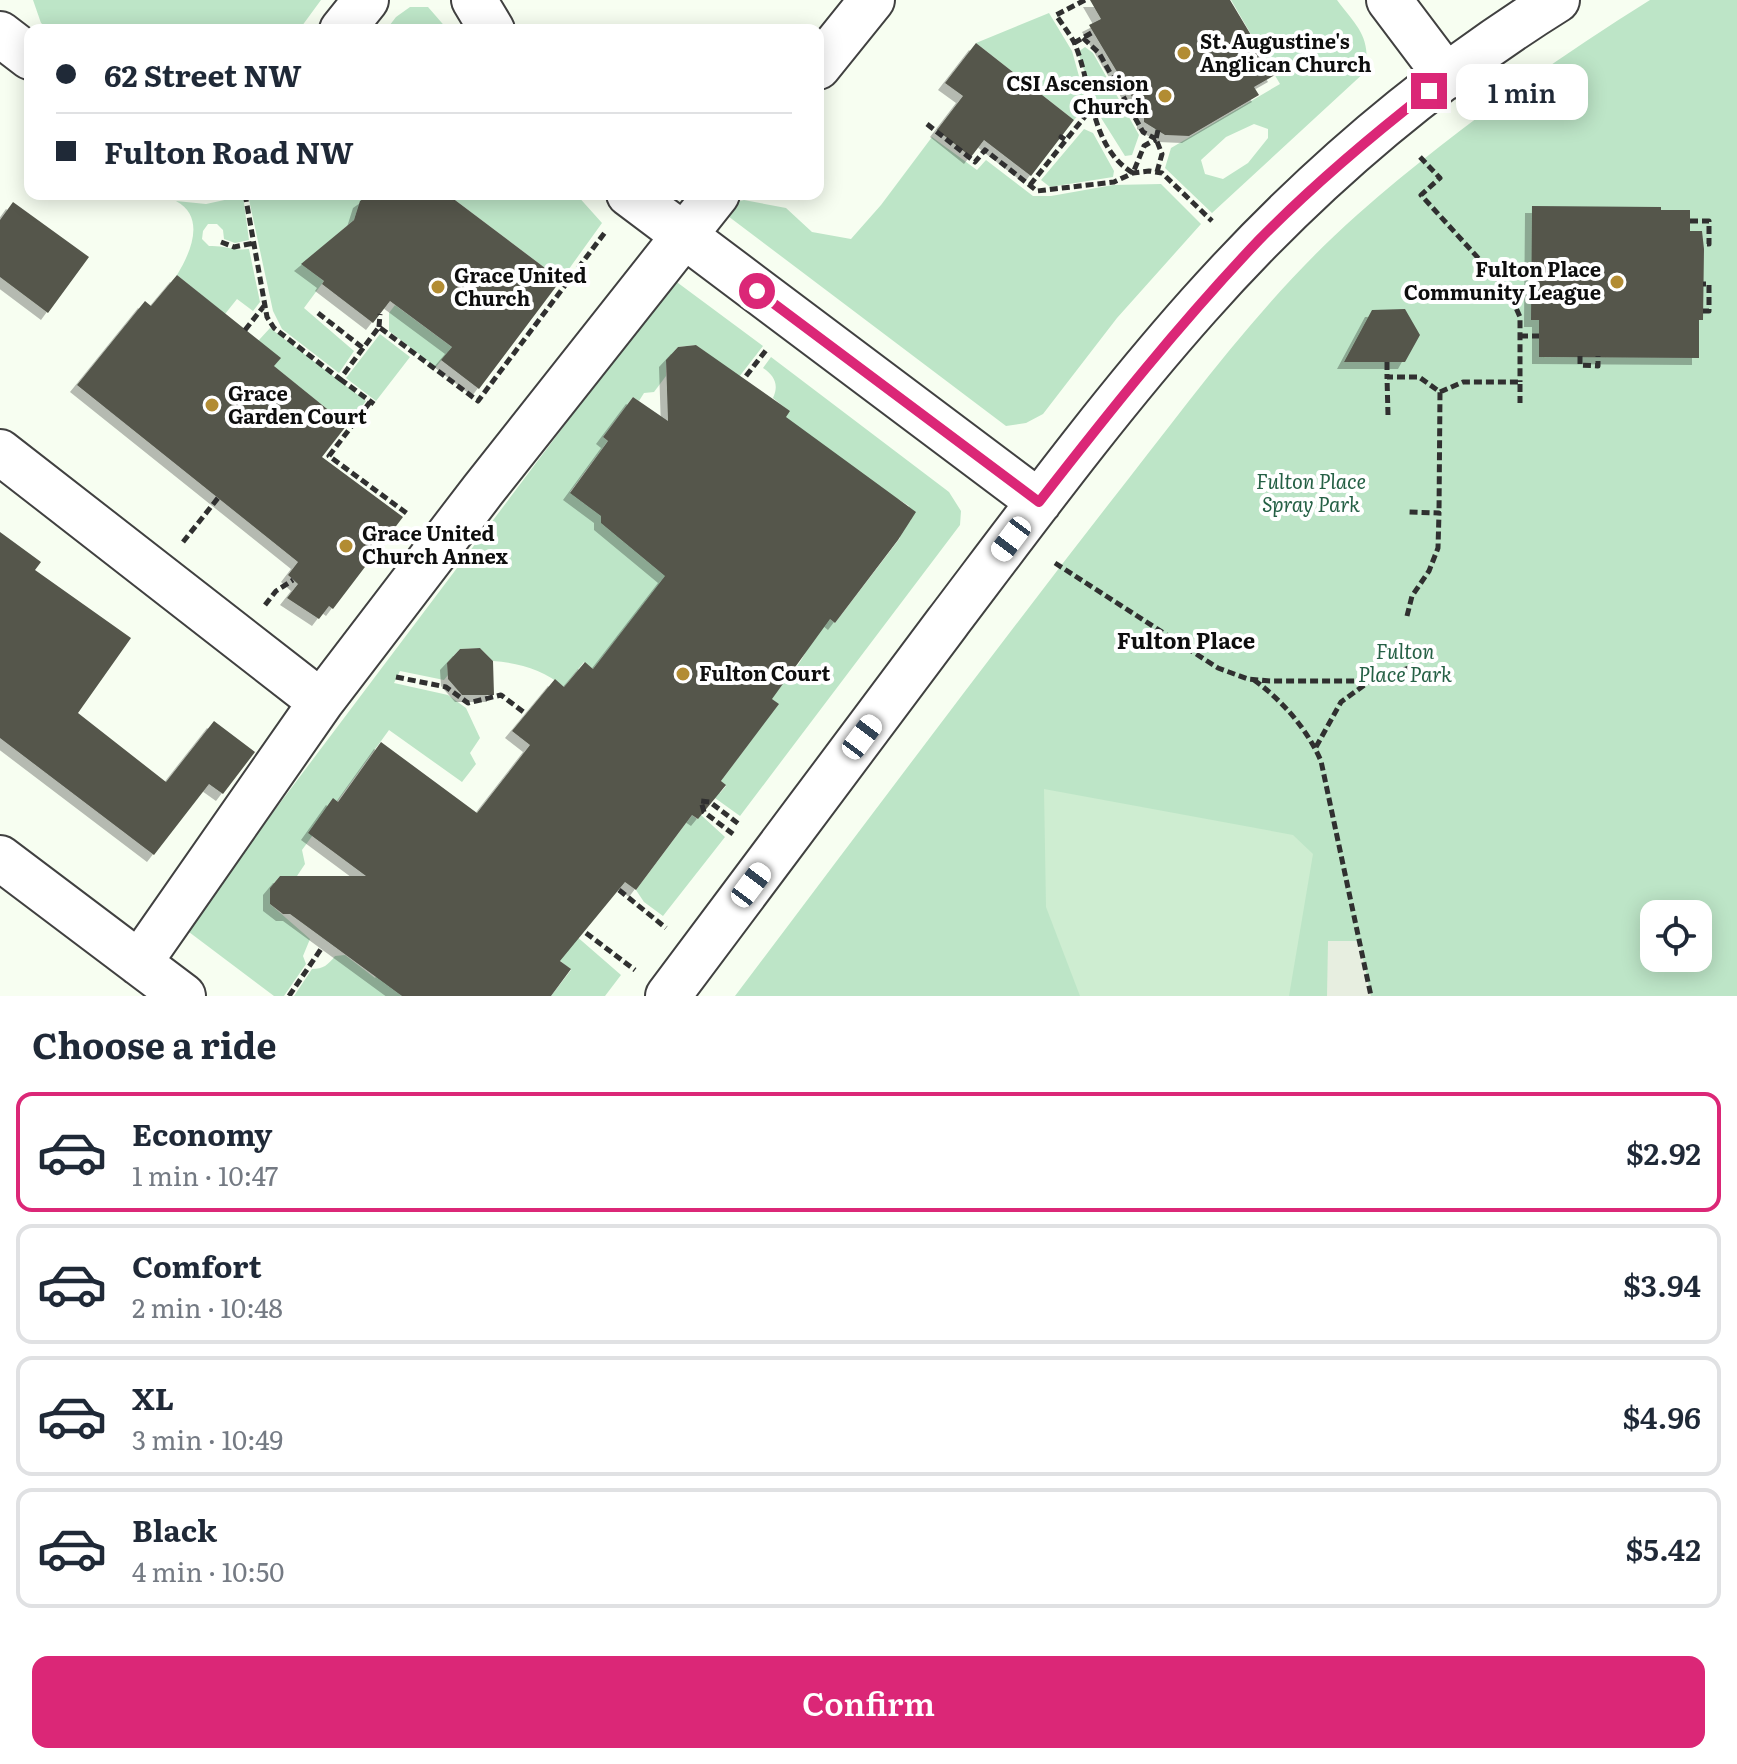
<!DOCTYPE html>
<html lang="en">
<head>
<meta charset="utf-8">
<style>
  :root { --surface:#fff; --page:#f2f2f3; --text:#1f2937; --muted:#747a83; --line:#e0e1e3; --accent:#db2777 }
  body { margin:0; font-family:Literata,serif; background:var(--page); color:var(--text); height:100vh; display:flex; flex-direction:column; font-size:30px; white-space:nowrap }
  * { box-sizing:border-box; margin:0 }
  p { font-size:26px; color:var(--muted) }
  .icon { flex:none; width:44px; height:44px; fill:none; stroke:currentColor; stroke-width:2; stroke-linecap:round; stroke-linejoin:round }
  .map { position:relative; height:996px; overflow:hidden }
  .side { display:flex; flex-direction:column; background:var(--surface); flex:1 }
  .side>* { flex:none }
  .guide { position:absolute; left:24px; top:24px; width:800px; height:176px; border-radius:16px; box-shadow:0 4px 20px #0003; display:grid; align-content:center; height:176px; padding:0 32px; background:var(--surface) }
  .controls { position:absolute; left:1640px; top:900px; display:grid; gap:16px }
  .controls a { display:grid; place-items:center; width:72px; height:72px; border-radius:16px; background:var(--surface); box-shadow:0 4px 20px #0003; font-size:40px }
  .end { position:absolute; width:36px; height:36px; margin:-18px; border:10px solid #db2777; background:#fff; box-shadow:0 0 0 4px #fff }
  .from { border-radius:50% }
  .bubble { position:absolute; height:56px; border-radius:16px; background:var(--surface); box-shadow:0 4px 20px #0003; font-size:26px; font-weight:600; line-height:56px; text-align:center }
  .car { position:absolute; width:24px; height:48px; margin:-24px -12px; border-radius:10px; box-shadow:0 0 6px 2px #0007; background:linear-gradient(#fff 24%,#345 0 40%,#fff 0 76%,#345 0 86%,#fff 0) }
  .guide b { display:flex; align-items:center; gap:28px; height:76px; font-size:30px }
  .guide b+b { border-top:2px solid var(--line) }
  .guide i { width:20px; height:20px; background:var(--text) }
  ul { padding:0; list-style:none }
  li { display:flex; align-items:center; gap:24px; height:120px; margin:0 16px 12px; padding:0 16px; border:4px solid var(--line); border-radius:16px }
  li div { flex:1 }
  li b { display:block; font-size:30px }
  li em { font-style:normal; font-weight:600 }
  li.current { border-color:var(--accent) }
  li>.icon { width:72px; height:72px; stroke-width:1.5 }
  h2 { padding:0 32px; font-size:36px; line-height:96px }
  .cta { display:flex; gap:16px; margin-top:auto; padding:16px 32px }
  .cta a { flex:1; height:92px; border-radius:16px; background:var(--accent); color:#fff; font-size:32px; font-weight:600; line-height:92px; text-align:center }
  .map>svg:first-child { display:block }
  .green { fill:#bde5c7; fill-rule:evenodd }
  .pitch { fill:#ceedd1 }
  .plaza { fill:#e7eee0 }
  .building { fill:#55564c; filter:url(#shadow) }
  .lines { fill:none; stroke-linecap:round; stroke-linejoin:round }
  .minor-casing { stroke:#414141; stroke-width:48 }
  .path { stroke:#303030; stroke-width:5; stroke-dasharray:8 4; stroke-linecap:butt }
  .minor { stroke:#fff; stroke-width:44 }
  .route { stroke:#db2777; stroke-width:10 }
  .poi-dot { fill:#b28c33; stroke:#fff; stroke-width:3 }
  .labels { text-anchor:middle; stroke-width:8; stroke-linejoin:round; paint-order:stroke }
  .poi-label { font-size:20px; font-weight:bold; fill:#0e0e0e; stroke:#fff; text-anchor:start }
  .park-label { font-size:20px; font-style:italic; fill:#256045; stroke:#fff }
  .neighbourhood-label { font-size:22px; font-weight:bold; fill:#0e0e0e; stroke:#fff }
</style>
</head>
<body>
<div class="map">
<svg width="1737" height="996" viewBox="0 0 1737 996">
  <defs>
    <filter id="shadow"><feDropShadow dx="-7" dy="7" stdDeviation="0" flood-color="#0004"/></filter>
  </defs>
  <rect width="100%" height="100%" fill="#f7fef1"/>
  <path class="green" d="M 33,0 L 321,0 L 299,30 L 50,30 L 41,23 Z
    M 1231,0 L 1337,0 C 1358,28 1370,35 1366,71 L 1212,213 L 1165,168 L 1171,148 L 1280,84 ZM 1254,124 L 1268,129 L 1268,138 L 1248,163 L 1223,179 L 1205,174 L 1201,160 L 1226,137 Z
    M 1650,0 L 1737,0 L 1737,996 L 735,996 C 859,832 982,667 1108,505 C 1187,405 1261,300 1357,215 C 1447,136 1549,63 1650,0 ZM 1654,914 L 1698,914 L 1698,958 L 1654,958 Z
    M 410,7 L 428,7 L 448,30 L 386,30 L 396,17 Z
    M 1049,13 L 1072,51 L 1087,105 L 1074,120 L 976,43 Z
    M 1085,47 L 1093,53 L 1139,135 L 1132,155 L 1125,156 L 1098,113 L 1078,52 Z
    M 1084,129 L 1093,133 L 1114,171 L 1113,177 L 1050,187 L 1041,180 Z
    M 932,137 L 977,170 L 986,160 L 1033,196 L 1051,196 L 1113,185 L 1161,184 L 1201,224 L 1117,318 L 1043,414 L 1026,423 L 1006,426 L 716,207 L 744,200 L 786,208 L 812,232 L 851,239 L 881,205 Z
    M 370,194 L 354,220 L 302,264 L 324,281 L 304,308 L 354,351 L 339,373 L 282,329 L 273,311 L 248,195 Z
    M 447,194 L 576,194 L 602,223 L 561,280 Z
    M 243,196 L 249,240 L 235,243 L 224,239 L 223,230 L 217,224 L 208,224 L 203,231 L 202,239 L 209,246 C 223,245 234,251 249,249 L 260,302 L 253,311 L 237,299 L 225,314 L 177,275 C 191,252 206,217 176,201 L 206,204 Z
    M 674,280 L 763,346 L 739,377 L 696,345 L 678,347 L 666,361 L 666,376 L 654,392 L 644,393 L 639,401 L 633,397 L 603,437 L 608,441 L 570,492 L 703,529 L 593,669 L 584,662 L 564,687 C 544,670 519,663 493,661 L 480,648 L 460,649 L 447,663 L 448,675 L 444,680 L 400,671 L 394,683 L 448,695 L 466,708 L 480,738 L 470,753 L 476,764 L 462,782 L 389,730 L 302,850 L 305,864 L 297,876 L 280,876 L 270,888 L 270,904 L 310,939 L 303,956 L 306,964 L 284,996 L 274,996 L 181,926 L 228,872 Z
    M 395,305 L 452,347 L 436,367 L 389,331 L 389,313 Z
    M 270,328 L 366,401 L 347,425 L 245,343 L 259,340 Z
    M 380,334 L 410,357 L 376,401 L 346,378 Z
    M 771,357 L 949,492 L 961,511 L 960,525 L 740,816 L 708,793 L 712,787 L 720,793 L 726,786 L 721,781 L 778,704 L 768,696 C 795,680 810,643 826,616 L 835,623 L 900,538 L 898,532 L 911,520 L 909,506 L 898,499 L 883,502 L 782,422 L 789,411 L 773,398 C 779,385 775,376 763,368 Z
    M 692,815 L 697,819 L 701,815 L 725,837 L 663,916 L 644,902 L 636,890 Z
    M 575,935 L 621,975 L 605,996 L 538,996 L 551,996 L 571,970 L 557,958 Z
    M 345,955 L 375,978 L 380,972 L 402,996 L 294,996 L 312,969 C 323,969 328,965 335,956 Z"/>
  <path class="pitch" d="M 1044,789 L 1293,835 L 1313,854 L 1289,996 L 1080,996 L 1046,907 Z"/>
  <path class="plaza" d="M 1328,941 L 1359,941 L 1371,996 L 1327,996 Z"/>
  <path class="building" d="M 1090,0 L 1230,0 L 1275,75 L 1254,87 L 1259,95 L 1189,136 L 1165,135 L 1144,122 L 1144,117 L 1089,25 L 1101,19 Z
    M 976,43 L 1074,120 L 1031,176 L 984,140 L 971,157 L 937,130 L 963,96 L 945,83 Z
    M 370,194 L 447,194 L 561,280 L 479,389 L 441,360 L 452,347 L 390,301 L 373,323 L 322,284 L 324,281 L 301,264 L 354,220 L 360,201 Z
    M 13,202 L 89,257 L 48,313 L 0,277 L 0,220 Z
    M 1532,206 L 1661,207 L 1661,210 L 1690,210 L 1690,231 L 1702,231 L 1704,249 L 1703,320 L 1699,320 L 1699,358 L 1539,357 L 1539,320 L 1531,320 Z
    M 177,275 L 281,358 L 274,366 L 347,425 L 322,457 L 403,517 L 333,609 L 329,606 L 319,619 L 287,598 L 298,584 L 288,575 L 298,562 L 77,385 L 145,301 L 151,306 Z
    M 1405,309 L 1420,335 L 1405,362 L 1344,362 L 1372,310 Z
    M 696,345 L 790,411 L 786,417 L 916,512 L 898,540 L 835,623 L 830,619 L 772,699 L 779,704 L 721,781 L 726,785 L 698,819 L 692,815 L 636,890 L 625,882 L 560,961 L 571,969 L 551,996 L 402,996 L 290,914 L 283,914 L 270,904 L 270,888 L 280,876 L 366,876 L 308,833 L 333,798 L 338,802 L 381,742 L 477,813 L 530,745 L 512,731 L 555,679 L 564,687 L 585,662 L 593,669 L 665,576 L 601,523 L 601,516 L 570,493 L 608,441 L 603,437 L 633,397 L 668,421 L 666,360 L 678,347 Z
    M 0,532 L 41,562 L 35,570 L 131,638 L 78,713 L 166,782 L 214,721 L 255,752 L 223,794 L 209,784 L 154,855 L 0,738 Z
    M 480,648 L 493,661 L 494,695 L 462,695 L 448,679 L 447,663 L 460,649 Z"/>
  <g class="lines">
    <g class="minor-casing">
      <path id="minor" d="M 474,0 L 492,30
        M 1389,0 L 1447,77
        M 342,30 L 366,0
        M 0,34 L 30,57
        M 818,67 L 872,0
        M 629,194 L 1039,502
        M 0,452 L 321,702 L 139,963
        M 321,702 L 483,490 L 717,194
        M 0,858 L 183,996
        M 668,996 C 761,871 854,748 947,623 C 1028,516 1109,406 1198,306 C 1302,189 1424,83 1557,0"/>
    </g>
    <path class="path" d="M 1085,0 L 1056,15 C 1062,24 1069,33 1074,42 C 1093,85 1089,147 1133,173 L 1144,146 L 1156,139
      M 1083,38 L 1099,53 L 1143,132 L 1156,139
      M 1074,43 L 1093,32
      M 927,124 L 975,162 L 985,150 L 1037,191 L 1114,182 L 1133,173 L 1149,171 L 1162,173 L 1212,221
      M 1420,157 L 1440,178 L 1421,195 L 1509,292 L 1520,317 L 1520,382
      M 1157,172 L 1162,154 L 1156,139 L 1158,130
      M 1030,185 L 1066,140 L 1061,137 L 1066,140 L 1091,109
      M 245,194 L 267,317 L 274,328 L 340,379 L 379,327 L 478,401 L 606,231
      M 1690,221 L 1709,221 L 1709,244 L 1703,244
      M 221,242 L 234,247 L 254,243
      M 1703,311 L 1709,311 L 1709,284 L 1703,284
      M 318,313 L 363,348
      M 379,327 L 380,314
      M 245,330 L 264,306
      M 1520,336 L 1539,336
      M 1580,356 L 1580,365 L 1598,366 L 1598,356
      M 1387,362 L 1387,377
      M 746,376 L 767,349
      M 340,379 L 374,404
      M 1440,392 L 1463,382 L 1520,382 L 1520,403
      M 370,402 L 329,456 L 409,515
      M 1388,415 L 1387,377 L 1419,377 L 1440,392 L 1439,513
      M 183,542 L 218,498
      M 1055,563 L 1218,668 L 1248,679 L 1270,681 L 1370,681
      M 265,605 L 276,591 L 293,580
      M 1407,616 L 1412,596 L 1429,571 L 1438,548 L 1439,513 L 1408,512
      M 396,677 L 446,687 L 468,703 L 501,695 L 526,714
      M 1254,680 C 1283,701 1307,729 1321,761 L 1371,996
      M 1316,747 L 1341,702 L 1370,681 L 1409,668
      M 733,834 L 704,812 L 701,801 L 710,802 L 740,825
      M 619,890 L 666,928
      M 586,933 L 635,970
      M 289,996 L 321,949"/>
    <use href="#minor" class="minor"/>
  </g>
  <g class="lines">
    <path class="route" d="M 757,291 L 1039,502 C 1109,412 1180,323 1259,240 C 1312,186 1370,137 1429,91"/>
  </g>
  <g class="poi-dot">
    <circle cx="1184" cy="53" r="8"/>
    <circle cx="1165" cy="96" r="8"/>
    <circle cx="1617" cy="282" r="8"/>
    <circle cx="438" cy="287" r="8"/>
    <circle cx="212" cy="405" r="8"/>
    <circle cx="346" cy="546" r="8"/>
    <circle cx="683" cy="674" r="8"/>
  </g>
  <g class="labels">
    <g class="poi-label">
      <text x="1200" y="49">St. Augustine's<tspan x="1200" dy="23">Anglican Church</tspan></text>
      <text x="1149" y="91" text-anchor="end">CSI Ascension<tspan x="1149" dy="23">Church</tspan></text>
      <text x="1601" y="277" text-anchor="end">Fulton Place<tspan x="1601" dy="23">Community League</tspan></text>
      <text x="454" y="283">Grace United<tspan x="454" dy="23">Church</tspan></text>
      <text x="228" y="401">Grace<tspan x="228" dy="23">Garden Court</tspan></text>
      <text x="362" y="541">Grace United<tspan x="362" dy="23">Church Annex</tspan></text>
      <text x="699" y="681">Fulton Court</text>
    </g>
    <g class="park-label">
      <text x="1311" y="489">Fulton Place<tspan x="1311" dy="23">Spray Park</tspan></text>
      <text x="1405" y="659">Fulton<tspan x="1405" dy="23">Place Park</tspan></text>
    </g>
    <g class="neighbourhood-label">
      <text x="1186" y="649">Fulton Place</text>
    </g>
  </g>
</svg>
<div class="controls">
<a><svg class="icon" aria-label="locate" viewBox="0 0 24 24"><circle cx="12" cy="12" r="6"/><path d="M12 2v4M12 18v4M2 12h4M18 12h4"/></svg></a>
</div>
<i class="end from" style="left:757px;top:291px"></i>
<i class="end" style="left:1429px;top:91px"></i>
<div class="bubble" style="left:1456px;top:64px;width:132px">1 min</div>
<i class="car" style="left:1011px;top:539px;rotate:217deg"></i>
<i class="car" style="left:862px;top:737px;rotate:37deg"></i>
<i class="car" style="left:751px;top:885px;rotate:37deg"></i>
<div class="guide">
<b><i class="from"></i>62 Street NW</b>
<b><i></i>Fulton Road NW</b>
</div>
</div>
<section class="side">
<h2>Choose a ride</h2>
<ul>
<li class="current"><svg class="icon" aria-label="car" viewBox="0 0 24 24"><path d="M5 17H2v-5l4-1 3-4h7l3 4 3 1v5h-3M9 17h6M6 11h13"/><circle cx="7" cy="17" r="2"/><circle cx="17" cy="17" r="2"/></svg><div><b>Economy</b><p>1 min · 10:47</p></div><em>$2.92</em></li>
<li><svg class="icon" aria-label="car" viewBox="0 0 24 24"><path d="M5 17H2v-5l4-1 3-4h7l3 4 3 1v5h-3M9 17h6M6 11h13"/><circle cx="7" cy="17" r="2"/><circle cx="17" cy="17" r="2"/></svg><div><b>Comfort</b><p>2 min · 10:48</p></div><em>$3.94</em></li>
<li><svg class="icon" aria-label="car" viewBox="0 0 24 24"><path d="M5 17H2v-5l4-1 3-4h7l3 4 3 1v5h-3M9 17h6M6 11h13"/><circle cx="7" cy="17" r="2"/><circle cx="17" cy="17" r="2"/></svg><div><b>XL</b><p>3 min · 10:49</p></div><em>$4.96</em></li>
<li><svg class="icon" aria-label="car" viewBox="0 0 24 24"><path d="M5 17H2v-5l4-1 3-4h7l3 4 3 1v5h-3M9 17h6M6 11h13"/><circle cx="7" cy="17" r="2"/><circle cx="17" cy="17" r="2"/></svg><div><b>Black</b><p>4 min · 10:50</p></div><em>$5.42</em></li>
</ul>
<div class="cta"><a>Confirm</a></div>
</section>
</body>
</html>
